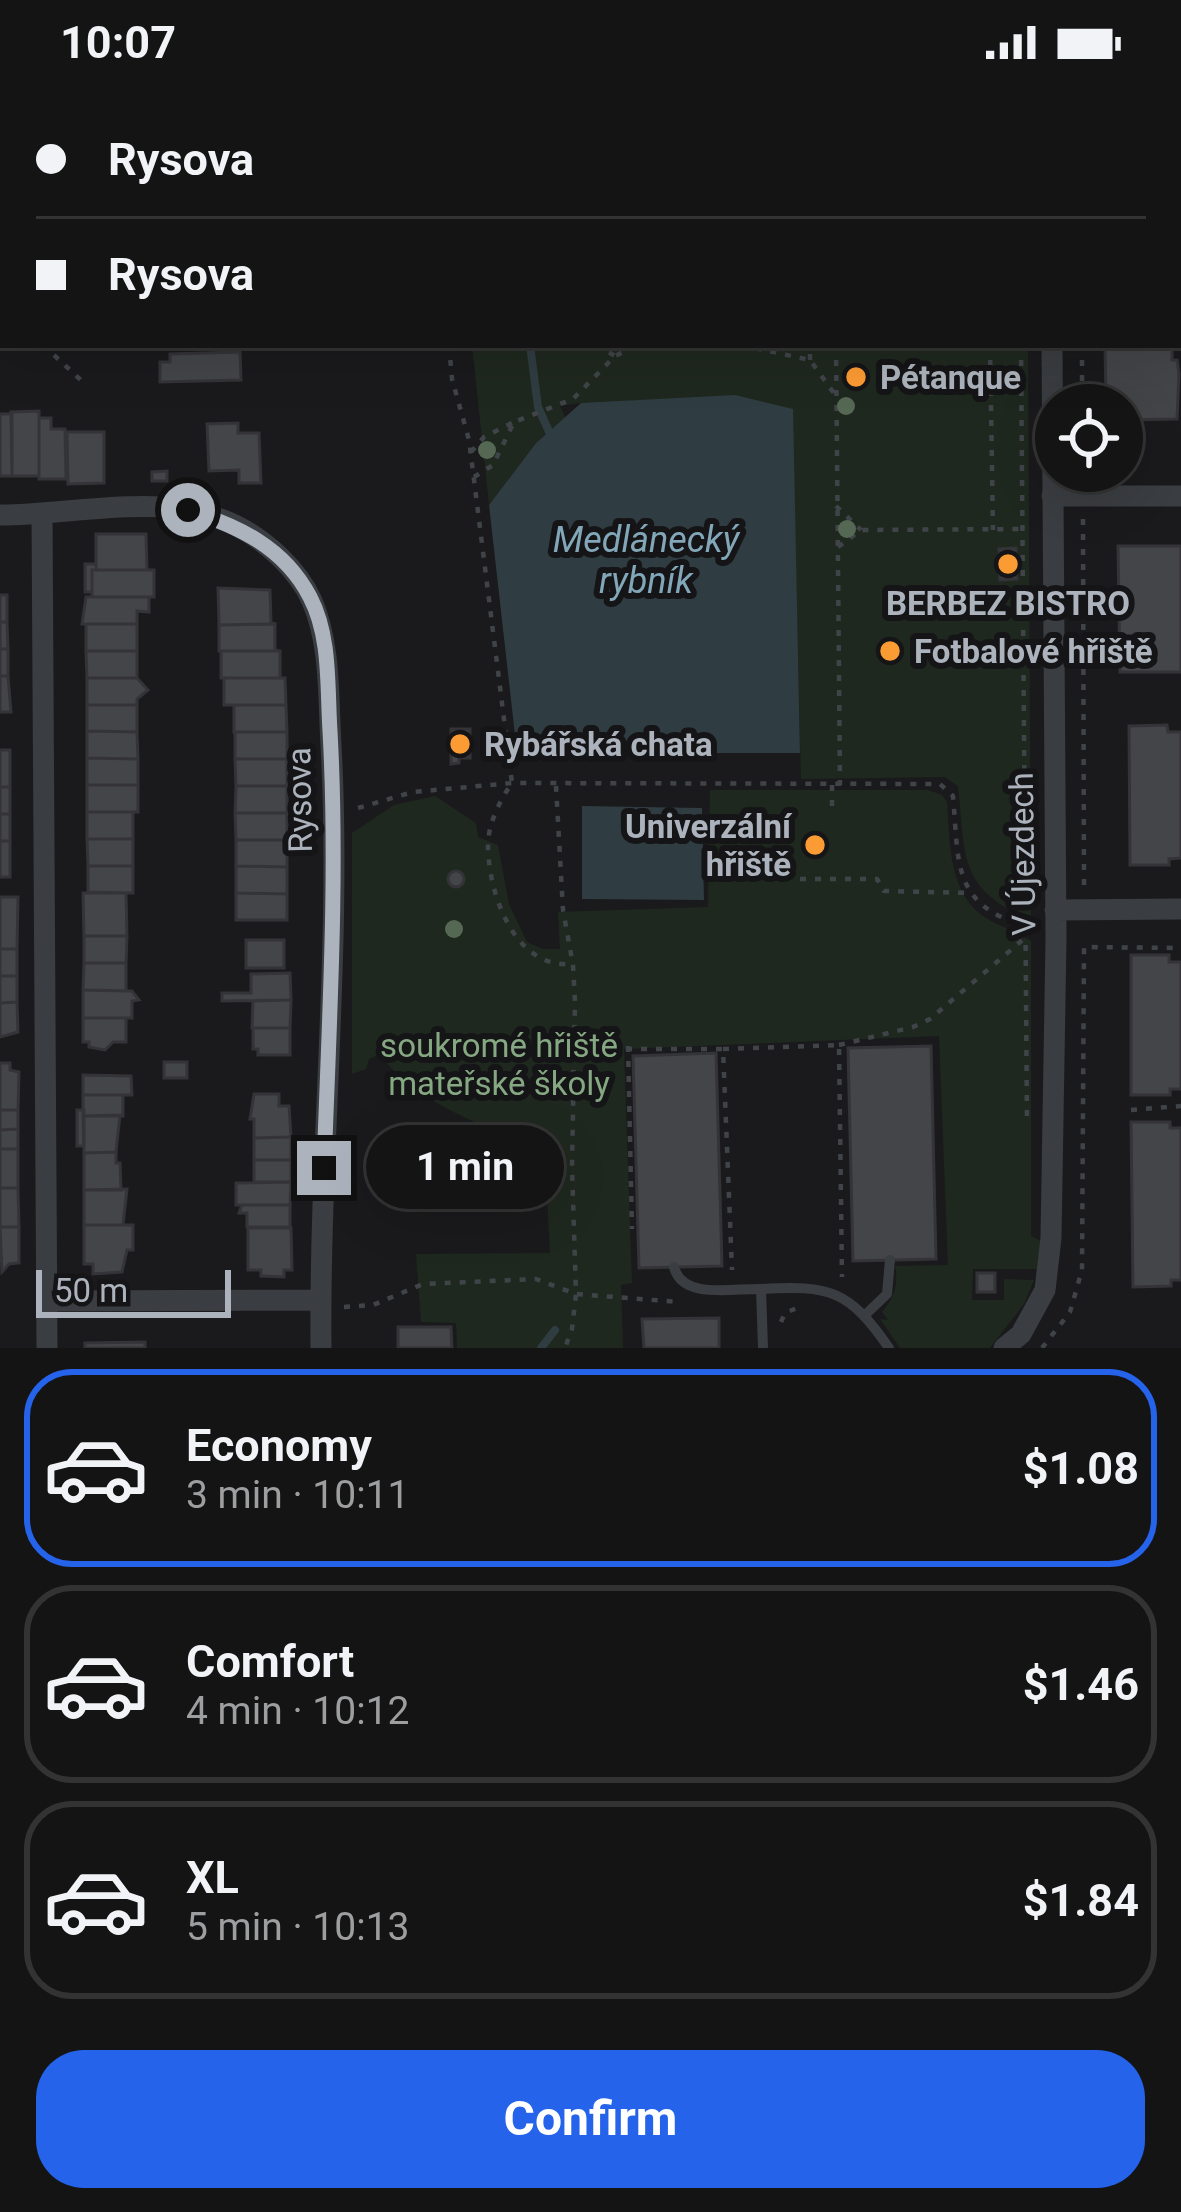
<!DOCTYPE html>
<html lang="en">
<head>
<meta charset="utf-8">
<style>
  :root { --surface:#141415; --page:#212122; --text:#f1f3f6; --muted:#9d9ea0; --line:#333334; --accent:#2563eb }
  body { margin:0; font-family:Roboto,sans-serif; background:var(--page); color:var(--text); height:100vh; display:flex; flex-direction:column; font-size:45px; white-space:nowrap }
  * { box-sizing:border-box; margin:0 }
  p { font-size:39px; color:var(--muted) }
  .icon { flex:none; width:66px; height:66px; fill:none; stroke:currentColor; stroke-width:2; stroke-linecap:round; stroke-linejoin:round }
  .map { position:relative; height:1264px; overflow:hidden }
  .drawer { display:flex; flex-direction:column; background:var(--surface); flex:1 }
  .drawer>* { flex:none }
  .hud { position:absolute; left:0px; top:0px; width:1182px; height:264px; box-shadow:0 12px 48px #0002,0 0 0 3px var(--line); display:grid; align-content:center; height:264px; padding:0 36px; background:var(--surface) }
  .controls { position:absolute; left:1035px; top:300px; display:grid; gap:24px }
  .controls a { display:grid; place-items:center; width:108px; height:108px; border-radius:50%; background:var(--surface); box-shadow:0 12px 48px #0002,0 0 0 3px var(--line); font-size:60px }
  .scale { position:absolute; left:36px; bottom:30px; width:195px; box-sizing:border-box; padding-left:12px; border:6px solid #acb3bc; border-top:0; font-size:33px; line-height:42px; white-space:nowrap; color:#acb3bc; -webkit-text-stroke:9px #151517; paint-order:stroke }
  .end { position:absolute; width:54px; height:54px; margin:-27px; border:15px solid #acb3bc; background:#111; box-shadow:0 0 0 6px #111 }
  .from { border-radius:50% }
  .bubble { position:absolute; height:84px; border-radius:42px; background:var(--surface); box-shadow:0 12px 48px #0002,0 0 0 3px var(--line); font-size:39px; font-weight:700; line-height:84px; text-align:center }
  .hud b { display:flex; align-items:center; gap:42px; height:114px; font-size:45px }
  .hud b+b { border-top:3px solid var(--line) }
  .hud i { width:30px; height:30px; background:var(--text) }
  ul { padding:21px 0 0; list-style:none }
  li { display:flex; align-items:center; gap:36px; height:198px; margin:0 24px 18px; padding:0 12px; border:6px solid var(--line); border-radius:48px }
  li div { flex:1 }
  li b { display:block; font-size:45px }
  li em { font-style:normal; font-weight:700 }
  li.current { border-color:var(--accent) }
  li>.icon { width:108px; height:108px; stroke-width:1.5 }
  .cta { display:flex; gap:24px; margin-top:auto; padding:24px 36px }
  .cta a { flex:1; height:138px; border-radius:48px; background:var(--accent); color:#fff; font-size:48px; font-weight:700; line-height:138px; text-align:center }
  .status { display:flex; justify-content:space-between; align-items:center; height:84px; padding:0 60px; background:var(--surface); direction:ltr }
  .status svg { height:33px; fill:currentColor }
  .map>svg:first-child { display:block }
  .green { fill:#1f281f }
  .water { fill:#2f3c41 }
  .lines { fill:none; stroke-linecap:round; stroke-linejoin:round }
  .stream { stroke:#2f3c41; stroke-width:8 }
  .building { fill:#444549; stroke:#343438; stroke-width:3 }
  .path { stroke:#404449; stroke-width:4.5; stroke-dasharray:6 9; stroke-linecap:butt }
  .service { stroke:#3a3d41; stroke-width:10 }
  .minor { stroke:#3a3d41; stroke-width:21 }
  .tree { fill:#556854 }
  .route { stroke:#acb3bc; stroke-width:15 }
  .poi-dot { fill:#fb9b33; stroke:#151517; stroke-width:4.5 }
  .labels { text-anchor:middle; stroke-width:12; stroke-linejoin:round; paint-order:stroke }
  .poi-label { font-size:33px; font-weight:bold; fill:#acb3bc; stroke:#151517; text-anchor:start }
  .street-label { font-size:33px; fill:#acb3bc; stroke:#151517 }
  .park-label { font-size:33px; fill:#85a882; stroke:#151517 }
  .water-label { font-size:36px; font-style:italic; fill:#82a7b8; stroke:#151517 }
</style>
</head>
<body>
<div class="status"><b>10:07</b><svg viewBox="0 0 49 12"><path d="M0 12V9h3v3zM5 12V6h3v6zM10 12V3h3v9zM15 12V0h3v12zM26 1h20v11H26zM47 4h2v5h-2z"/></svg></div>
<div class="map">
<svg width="1181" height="1264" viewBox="0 0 1181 1264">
  <rect width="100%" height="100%" fill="#1a1a1c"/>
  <path class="green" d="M 484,0 L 1027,0 L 1027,3 L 485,3 Z
    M 472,261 L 1028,261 L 1031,837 C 957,803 966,774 958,702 L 945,693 L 801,695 L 792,325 L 581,319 L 560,322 L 565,333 L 536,359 L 489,421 Z
    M 710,706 L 928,706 L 942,711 L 947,718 C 950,755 948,803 979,829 C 994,841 1015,846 1031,857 L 1031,1152 L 1041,1157 L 1037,1185 L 973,1185 L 972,1216 L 1004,1216 L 1004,1195 L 1034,1196 L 1024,1220 L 990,1264 L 900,1264 L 880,1235 L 888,1236 L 882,1228 C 894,1214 899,1200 895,1182 L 948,1181 L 939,952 L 624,965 L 632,1199 L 621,1201 L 623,1264 L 457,1264 L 456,1239 L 421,1238 L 416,1170 L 550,1169 L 544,1054 C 532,1053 518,1055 506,1051 C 465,1036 403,1006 380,970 L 369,975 L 366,985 L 352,990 L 352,749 L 394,721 L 435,712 L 476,739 L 478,753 L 498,761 L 509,820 L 527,858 L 543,865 L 560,865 L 558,828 L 708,823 Z"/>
  <path class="water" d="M 735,311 L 793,325 L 800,669 L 517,669 L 489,421 L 536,359 L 581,319 Z
    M 582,722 L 702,724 L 704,816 L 582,815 Z"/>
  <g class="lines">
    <path class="stream" d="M 502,0 L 502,3
      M 530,261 L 538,323 L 551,352
      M 541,1264 L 555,1246"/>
  </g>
  <path class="building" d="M 1105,261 L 1172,261 L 1172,276 L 1177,276 L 1179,290 L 1177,335 L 1122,336 L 1122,321 L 1109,321 L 1106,317 Z
    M 240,268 L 241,296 L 160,298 L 160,278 L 170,278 L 170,270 Z
    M 39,327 L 39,392 L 12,392 L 11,328 Z
    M 0,330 L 12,330 L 12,392 L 0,392 Z
    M 39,334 L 51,334 L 51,345 L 65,345 L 66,395 L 39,395 Z
    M 238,339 L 238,349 L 259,349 L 261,399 L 239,399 L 239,386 L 209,387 L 207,340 Z
    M 67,348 L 104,348 L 104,399 L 68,400 Z
    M 167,387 L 167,397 L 152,397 L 152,388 Z
    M 96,450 L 146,450 L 147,486 L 96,486 Z
    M 1118,462 L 1181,462 L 1181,588 L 1120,588 Z
    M 1016,464 L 1017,495 L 1000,496 L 999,465 Z
    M 85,480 L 96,480 L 96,486 L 92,486 L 92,508 L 85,508 Z
    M 92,486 L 154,486 L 154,513 L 92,513 Z
    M 218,504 L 270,506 L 271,538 L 275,540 L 219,541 Z
    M 0,511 L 7,511 L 7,538 L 0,538 Z
    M 86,513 L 149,513 L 149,528 L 137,527 L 137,540 L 82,540 Z
    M 0,538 L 7,538 L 8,565 L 0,565 Z
    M 86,540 L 137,540 L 137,567 L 86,567 Z
    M 275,540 L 275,566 L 280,567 L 219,567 L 219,541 Z
    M 0,565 L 8,565 L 8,592 L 0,592 Z
    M 86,567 L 137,567 L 137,594 L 87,594 Z
    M 221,567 L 280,567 L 280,594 L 221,594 Z
    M 0,592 L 8,592 L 11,628 L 0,628 Z
    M 87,594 L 137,594 L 148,606 L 137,615 L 137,621 L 87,621 Z
    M 224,594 L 285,594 L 286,621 L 224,621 Z
    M 87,621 L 137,621 L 137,648 L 87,647 Z
    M 234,621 L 286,621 L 287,648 L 234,648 Z
    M 1167,641 L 1168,648 L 1181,648 L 1181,774 L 1169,775 L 1169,781 L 1130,781 L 1129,642 Z
    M 451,645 L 470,645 L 470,674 L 459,674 L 459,679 L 451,680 Z
    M 87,647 L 137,648 L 138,675 L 87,674 Z
    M 235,648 L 287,648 L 287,675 L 235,675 Z
    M 0,666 L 10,666 L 10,703 L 0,703 Z
    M 87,674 L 138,675 L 138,701 L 87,701 Z
    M 235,675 L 287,675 L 287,702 L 236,702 Z
    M 87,701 L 138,701 L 138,728 L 87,728 Z
    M 236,702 L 287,702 L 287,729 L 235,729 Z
    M 0,703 L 10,703 L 10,730 L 0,730 Z
    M 87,728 L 133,728 L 133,755 L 87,755 Z
    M 235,729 L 287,729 L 287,756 L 236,756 Z
    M 0,730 L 10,730 L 10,757 L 0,757 Z
    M 87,755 L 133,755 L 133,782 L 88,782 Z
    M 236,756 L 287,756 L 287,783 L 236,782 Z
    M 0,757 L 10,757 L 10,793 L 0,793 Z
    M 88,782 L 133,782 L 133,809 L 88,808 Z
    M 236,782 L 287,783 L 287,810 L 236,809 Z
    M448 795a8 8 0 1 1 16 0a8 8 0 1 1-16 0Z
    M 83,809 L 126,809 L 127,852 L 84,852 Z
    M 236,809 L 287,810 L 287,836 L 236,836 Z
    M 0,813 L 18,813 L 17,865 L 0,865 Z
    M 84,852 L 127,852 L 126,879 L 84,879 Z
    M 246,856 L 284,856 L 284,884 L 246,884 Z
    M 0,865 L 17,865 L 17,892 L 0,892 Z
    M 1131,871 L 1169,871 L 1169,878 L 1181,878 L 1181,1005 L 1170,1005 L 1170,1011 L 1131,1011 Z
    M 84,879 L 126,879 L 126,907 L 83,906 Z
    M 290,889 L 291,916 L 222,917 L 222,909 L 251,909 L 251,890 Z
    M 0,892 L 17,892 L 17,918 L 0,919 Z
    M 83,906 L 132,907 L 139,916 L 132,917 L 132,934 L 83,934 Z
    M 291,916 L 290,944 L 252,944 L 253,917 Z
    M 17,918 L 18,948 L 0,953 L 0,919 Z
    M 83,934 L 126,934 L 126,958 L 113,958 L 105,966 L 89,963 L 89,958 L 83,958 Z
    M 253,944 L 290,944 L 290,971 L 258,971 L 258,965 L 253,965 Z
    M 931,962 L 936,1175 L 853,1177 L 848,964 Z
    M 716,969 L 722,1182 L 639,1184 L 633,972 Z
    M 164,978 L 187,978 L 187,994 L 164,994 Z
    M 0,979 L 10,979 L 10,986 L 19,988 L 18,1026 L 0,1026 Z
    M 83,991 L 131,992 L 132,1011 L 83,1011 Z
    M 254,1010 L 279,1010 L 279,1022 L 289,1022 L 291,1053 L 254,1054 L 254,1035 L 250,1035 Z
    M 83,1011 L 123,1011 L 123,1032 L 83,1032 Z
    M 0,1026 L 18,1026 L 18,1045 L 0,1046 Z
    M 77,1026 L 84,1026 L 84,1062 L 77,1062 Z
    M 120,1031 L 116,1068 L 84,1069 L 83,1032 Z
    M 1131,1038 L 1170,1038 L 1170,1044 L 1181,1044 L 1181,1196 L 1171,1196 L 1171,1202 L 1133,1203 Z
    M 18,1045 L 18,1065 L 0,1065 L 0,1046 Z
    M 291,1053 L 291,1076 L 254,1076 L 254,1054 Z
    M 0,1065 L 18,1065 L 18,1104 L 0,1104 Z
    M 116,1068 L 116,1079 L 120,1079 L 121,1106 L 84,1106 L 84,1069 Z
    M 254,1076 L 291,1076 L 291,1098 L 254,1098 Z
    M 291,1098 L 290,1121 L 236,1121 L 236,1099 Z
    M 0,1104 L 18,1104 L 19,1143 L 0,1143 Z
    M 127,1105 L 123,1141 L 84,1141 L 84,1106 Z
    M 242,1121 L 290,1121 L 290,1143 L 247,1143 L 247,1129 L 239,1129 Z
    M 84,1141 L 133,1141 L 133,1166 L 127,1166 L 122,1188 L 93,1190 L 93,1180 L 84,1180 Z
    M 0,1143 L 19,1143 L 19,1179 L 9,1180 L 2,1188 Z
    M 248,1144 L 291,1144 L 292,1186 L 284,1186 L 284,1193 L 261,1192 L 261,1186 L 248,1186 Z
    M 977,1189 L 995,1189 L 995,1208 L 977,1208 Z
    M 719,1234 L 719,1264 L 644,1264 L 642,1235 Z
    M 398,1243 L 451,1243 L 452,1264 L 398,1264 Z
    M 145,1258 L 145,1264 L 85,1264 L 85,1259 Z"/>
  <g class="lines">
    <path class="path" d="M 528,0 L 528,3
      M 864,0 L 865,3
      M 683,3 L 684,0
      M 1179,28 L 1181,28
      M 0,230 L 3,233
      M 43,261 L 83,298
      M 449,261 L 452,295 L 469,356 L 512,699 C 500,716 488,740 488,761 C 488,800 506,860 545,876 C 554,880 564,880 573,881
      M 596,261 L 615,272
      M 741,261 L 810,276 L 836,312
      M 836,261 L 840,701
      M 990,261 L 993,446
      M 1021,261 L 1027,1041
      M 1082,261 L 1082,321
      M 810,276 L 810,261
      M 471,368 L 484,353 L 514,338
      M 474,393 L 493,381 L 514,338 L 573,315 L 615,272 L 638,261
      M 836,422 L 861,446
      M 1083,435 L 1084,802
      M 838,463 L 861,446 L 1024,445
      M 832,701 L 832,729
      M 556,702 L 563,826 L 573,881 L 575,918 L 572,1083 L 576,1210 L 572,1245 L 565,1264
      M 358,724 L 413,708 L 512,699 L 940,700 L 953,712 C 959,778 951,821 1026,842
      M 800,795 L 877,795 L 884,807 L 970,809
      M 839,961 L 913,943 L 930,935 L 1026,853
      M 628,962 L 632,1145
      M 566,965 L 723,965 L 732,1186
      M 723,965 L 839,961 L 842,1193
      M 1131,1026 L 1181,1022
      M 344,1223 L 373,1221 L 423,1200 L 536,1195 L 576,1210 L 679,1218
      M 781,1238 L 785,1229 L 797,1224
      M 1042,1264 L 1070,1228 L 1082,1186 L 1084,863 L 1181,864"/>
    <path class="service" d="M 674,1183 C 682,1216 733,1204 761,1205
      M 865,1231 L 887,1210 L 890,1176
      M 763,1264 L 761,1205 C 830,1201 849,1206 889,1264"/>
    <path class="minor" d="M 1051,2 L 1181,0
      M 8,3 L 8,0
      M 0,81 L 3,51
      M 1052,412 L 1181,412
      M 0,431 C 78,431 161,406 235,441 C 265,456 298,485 312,517 C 331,561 328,613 331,661 C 342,861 319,1063 321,1264
      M 42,431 L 47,1264
      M 1055,826 L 1181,825
      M 48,1217 L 320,1216
      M 1004,1264 L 1021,1250 L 1045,1206 L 1051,1154 L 1056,855 L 1052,261"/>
  </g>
  <g class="tree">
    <circle cx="846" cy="322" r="9"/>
    <circle cx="487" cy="366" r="9"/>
    <circle cx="847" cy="445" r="9"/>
    <circle cx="454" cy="845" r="9"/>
  </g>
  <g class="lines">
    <path class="route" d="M 188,426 C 238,442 284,463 310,513 C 331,553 327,603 330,647 C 338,792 329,939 324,1084"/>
  </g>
  <g class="poi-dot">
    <circle cx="856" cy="293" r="12"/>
    <circle cx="1008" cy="480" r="12"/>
    <circle cx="890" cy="567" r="12"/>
    <circle cx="460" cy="660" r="12"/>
    <circle cx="815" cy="761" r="12"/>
  </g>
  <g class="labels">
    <g class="poi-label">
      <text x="880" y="305">Pétanque</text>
      <text x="1008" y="531" text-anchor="middle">BERBEZ BISTRO</text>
      <text x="914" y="579">Fotbalové hřiště</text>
      <text x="484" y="672">Rybářská chata</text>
      <text x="791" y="754" text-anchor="end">Univerzální<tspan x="791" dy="38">hřiště</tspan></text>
    </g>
    <g class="street-label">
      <text transform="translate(299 716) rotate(-91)" y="12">Rysova</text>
      <text transform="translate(1022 770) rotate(-91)" y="12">V Újezdech</text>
    </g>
    <g class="park-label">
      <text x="499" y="973">soukromé hřiště<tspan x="499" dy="38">mateřské školy</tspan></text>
    </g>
    <g class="water-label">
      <text x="646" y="468">Medlánecký<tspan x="646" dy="41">rybník</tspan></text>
    </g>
  </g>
</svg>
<div class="controls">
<a><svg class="icon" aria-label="locate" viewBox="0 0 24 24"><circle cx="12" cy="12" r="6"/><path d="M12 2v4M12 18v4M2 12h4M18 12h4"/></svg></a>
</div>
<div class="scale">50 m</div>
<i class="end from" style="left:188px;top:426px"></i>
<i class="end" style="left:324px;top:1084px"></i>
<div class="bubble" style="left:366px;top:1041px;width:198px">1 min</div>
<div class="hud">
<b><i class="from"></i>Rysova</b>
<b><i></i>Rysova</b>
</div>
</div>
<section class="drawer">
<ul>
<li class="current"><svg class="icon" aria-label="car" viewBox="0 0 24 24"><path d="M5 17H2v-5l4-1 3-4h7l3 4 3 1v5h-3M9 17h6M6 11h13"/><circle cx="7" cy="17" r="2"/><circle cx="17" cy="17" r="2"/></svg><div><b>Economy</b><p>3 min · 10:11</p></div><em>$1.08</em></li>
<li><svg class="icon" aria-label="car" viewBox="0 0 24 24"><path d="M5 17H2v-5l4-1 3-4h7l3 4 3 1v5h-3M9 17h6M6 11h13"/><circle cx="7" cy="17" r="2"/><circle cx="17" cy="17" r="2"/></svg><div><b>Comfort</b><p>4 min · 10:12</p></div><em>$1.46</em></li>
<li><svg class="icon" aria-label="car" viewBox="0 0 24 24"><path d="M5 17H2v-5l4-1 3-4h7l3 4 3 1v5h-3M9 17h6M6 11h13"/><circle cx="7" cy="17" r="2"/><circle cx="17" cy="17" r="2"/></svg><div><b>XL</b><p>5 min · 10:13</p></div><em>$1.84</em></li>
</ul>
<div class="cta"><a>Confirm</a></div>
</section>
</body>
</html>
